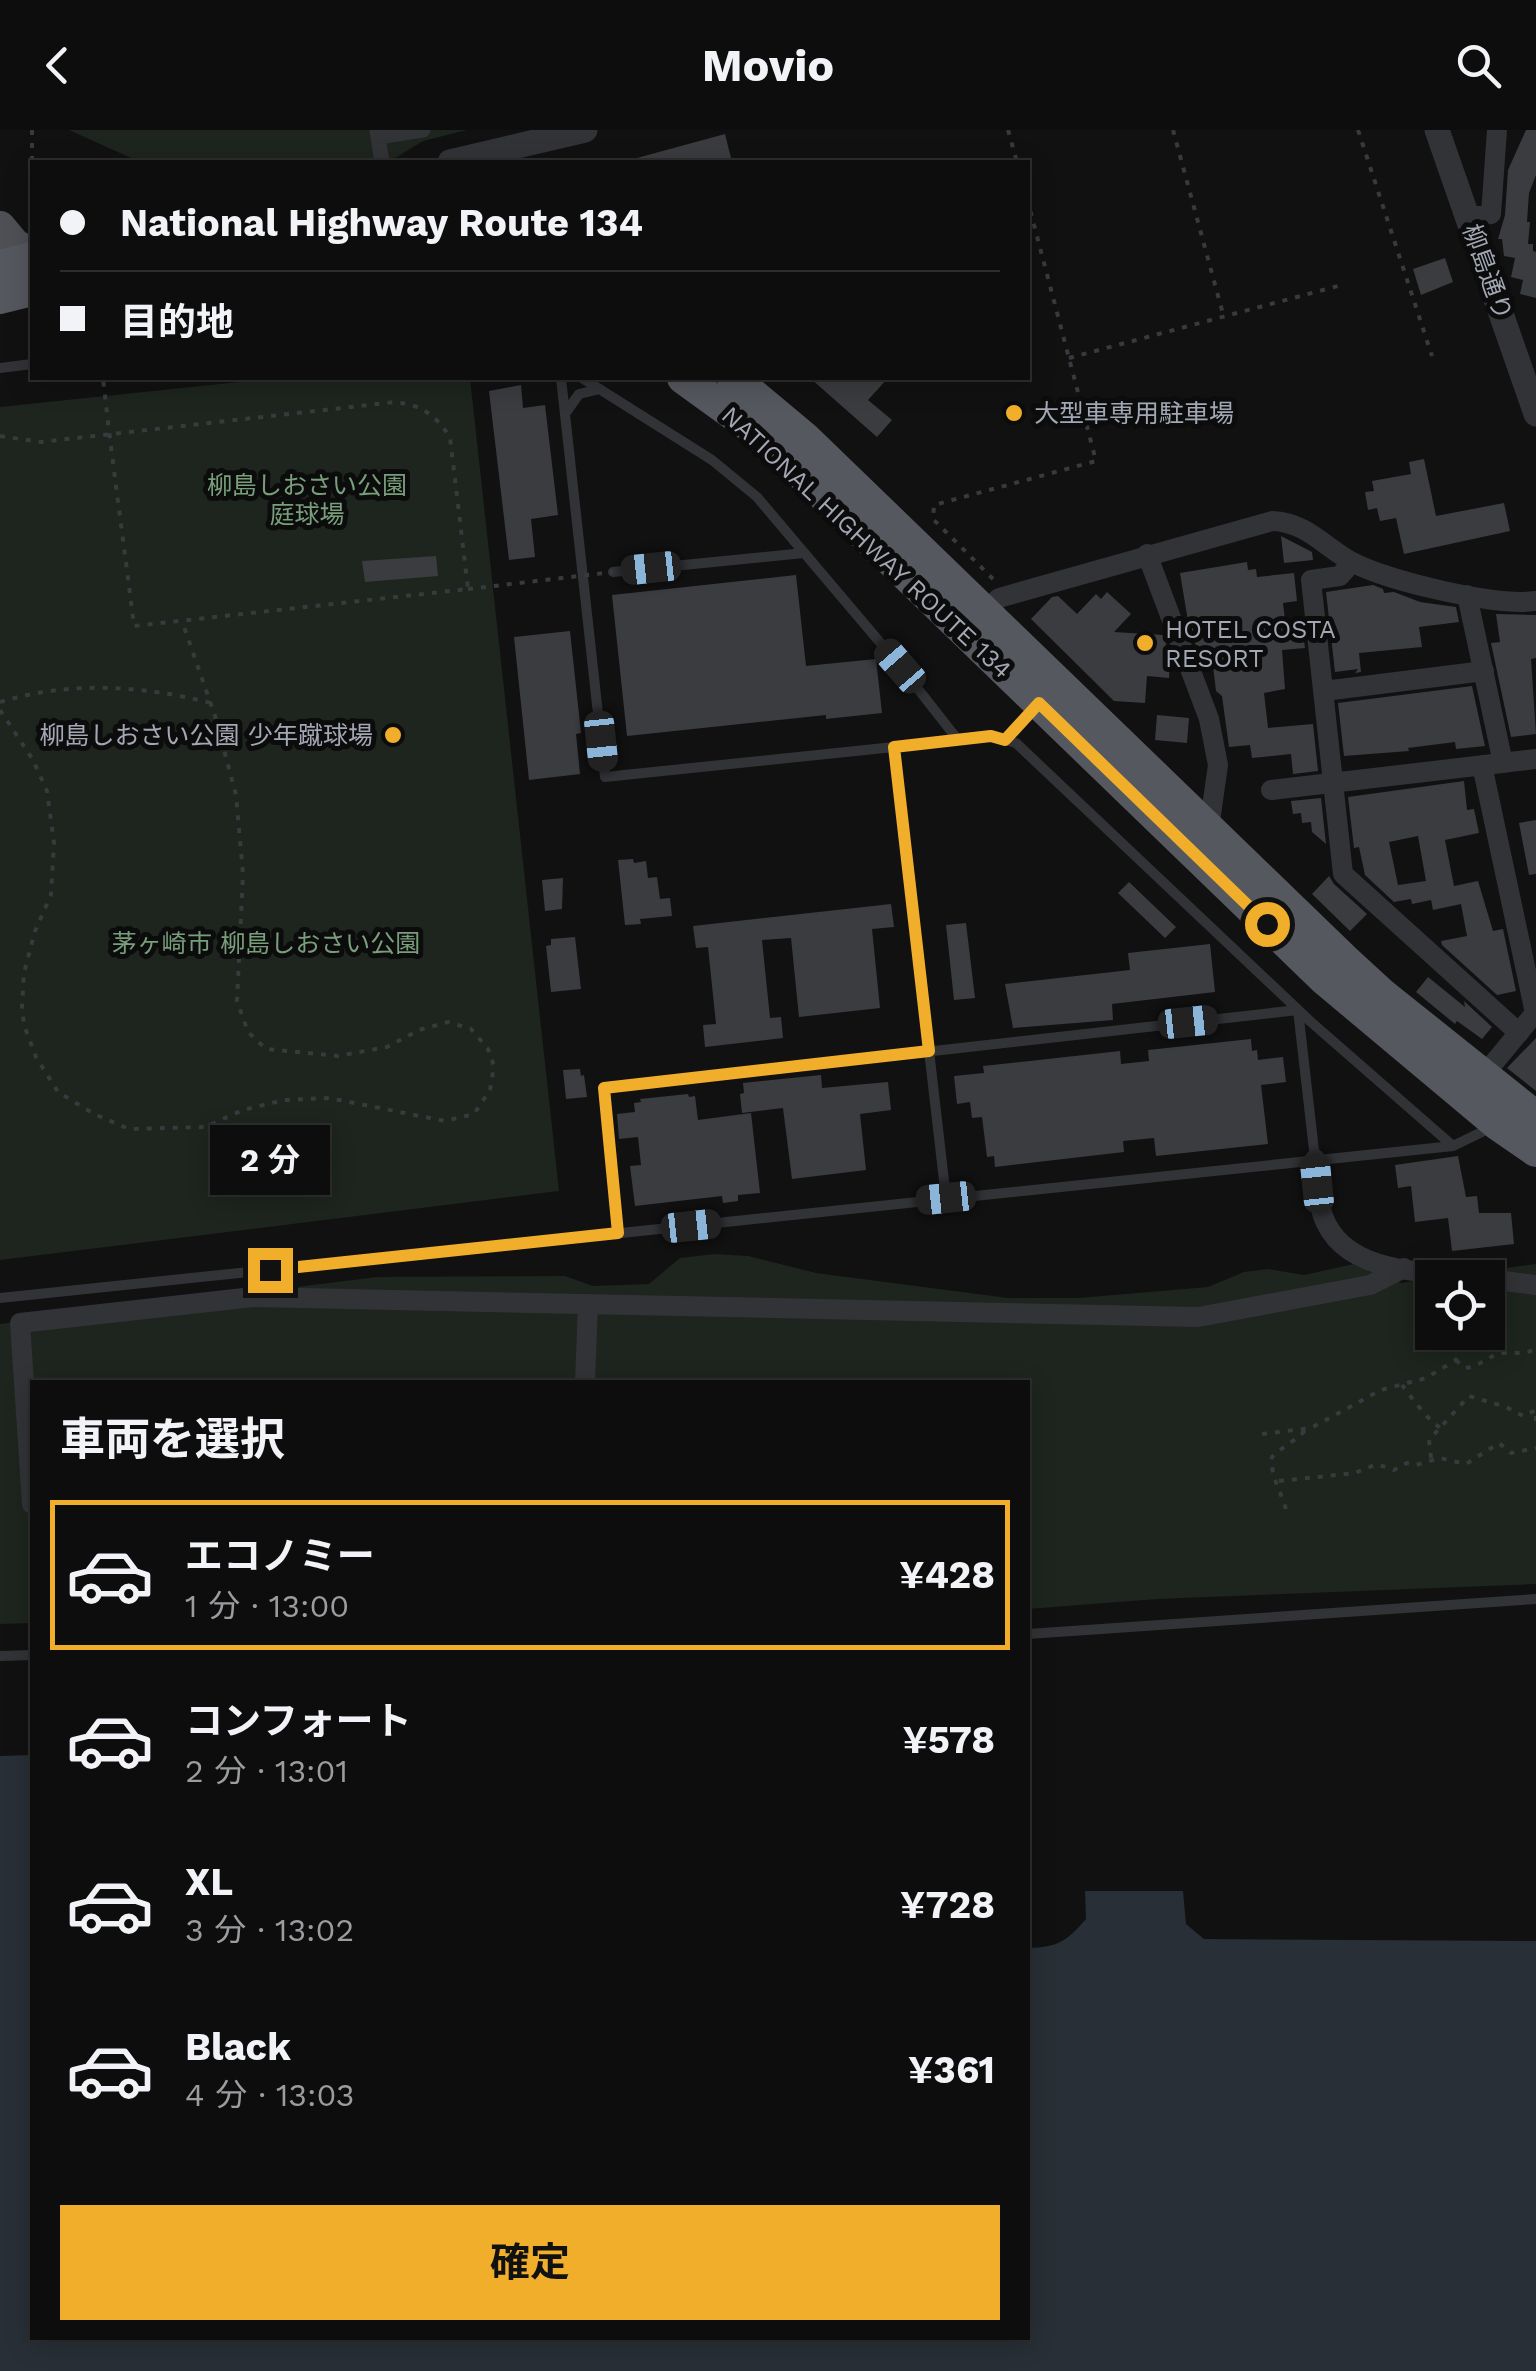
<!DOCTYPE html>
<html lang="ja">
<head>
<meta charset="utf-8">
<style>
  :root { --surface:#0d0d0e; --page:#161617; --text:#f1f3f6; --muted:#9a9c9e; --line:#2d2d2e; --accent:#f0ae2b }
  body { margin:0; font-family:"Work Sans","Noto Sans JP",sans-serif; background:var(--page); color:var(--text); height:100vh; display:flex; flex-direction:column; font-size:38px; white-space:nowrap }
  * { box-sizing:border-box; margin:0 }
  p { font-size:32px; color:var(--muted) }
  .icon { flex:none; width:55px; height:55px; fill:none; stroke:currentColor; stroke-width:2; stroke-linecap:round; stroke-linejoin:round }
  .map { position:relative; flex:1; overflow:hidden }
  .details { position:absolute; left:30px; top:1250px; width:1000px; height:960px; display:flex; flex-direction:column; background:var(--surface); border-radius:0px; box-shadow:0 5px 25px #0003,0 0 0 2px var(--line) }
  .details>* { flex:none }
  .banner { position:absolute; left:30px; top:30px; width:1000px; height:220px; border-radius:0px; box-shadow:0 5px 25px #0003,0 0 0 2px var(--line); display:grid; align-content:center; height:220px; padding:0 30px; background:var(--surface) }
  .tools { position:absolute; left:1415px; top:1130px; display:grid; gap:20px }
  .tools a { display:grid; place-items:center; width:90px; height:90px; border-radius:0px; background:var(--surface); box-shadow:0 5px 25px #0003,0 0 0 2px var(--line); font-size:50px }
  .end { position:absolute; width:45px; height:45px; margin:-22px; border:12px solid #f0ae2b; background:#111; box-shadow:0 0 0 5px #111 }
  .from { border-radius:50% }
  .bubble { position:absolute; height:70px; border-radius:0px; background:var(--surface); box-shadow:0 5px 25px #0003,0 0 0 2px var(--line); font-size:32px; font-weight:700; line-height:70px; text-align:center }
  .car { position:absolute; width:30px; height:60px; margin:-30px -15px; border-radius:12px; box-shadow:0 0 8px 2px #0007; background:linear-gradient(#222 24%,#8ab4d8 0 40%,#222 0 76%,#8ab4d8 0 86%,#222 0) }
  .banner b { display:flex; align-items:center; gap:35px; height:95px; font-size:38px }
  .banner b+b { border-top:2px solid var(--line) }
  .banner i { width:25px; height:25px; background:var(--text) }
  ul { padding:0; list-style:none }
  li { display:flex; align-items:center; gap:30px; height:150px; margin:0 20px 15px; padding:0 10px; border:5px solid transparent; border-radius:0px }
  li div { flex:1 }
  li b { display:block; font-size:38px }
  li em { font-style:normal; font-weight:700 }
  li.selected { border-color:var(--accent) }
  li>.icon { width:90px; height:90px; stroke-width:1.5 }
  h2 { padding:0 30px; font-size:45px; line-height:120px }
  .cta { display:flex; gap:20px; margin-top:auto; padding:20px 30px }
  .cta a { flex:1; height:115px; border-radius:0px; background:var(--accent); color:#111; font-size:40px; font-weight:700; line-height:115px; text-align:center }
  header { display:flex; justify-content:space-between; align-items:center; height:130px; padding:0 30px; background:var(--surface); font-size:45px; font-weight:700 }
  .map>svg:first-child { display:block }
  .green { fill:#1d251e }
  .water { fill:#282f36 }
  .building { fill:#3b3c3f; fill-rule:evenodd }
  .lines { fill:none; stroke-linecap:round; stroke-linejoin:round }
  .path { stroke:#383a3e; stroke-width:4; stroke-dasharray:5 8; stroke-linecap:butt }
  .service { stroke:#323337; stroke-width:10 }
  .pedestrian { stroke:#323337; stroke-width:15 }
  .minor { stroke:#323337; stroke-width:20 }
  .tertiary { stroke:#323337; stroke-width:25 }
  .primary { stroke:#4e5056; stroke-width:32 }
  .trunk { stroke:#56585f; stroke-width:32 }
  .path-bridge { stroke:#383a3e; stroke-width:4; stroke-dasharray:5 8; stroke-linecap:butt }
  .route { stroke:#f0ae2b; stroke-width:12 }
  .poi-dot { fill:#f0ae2b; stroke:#0c0c0d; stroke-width:4 }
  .labels { text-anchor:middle; stroke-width:10; stroke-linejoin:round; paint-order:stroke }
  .street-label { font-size:25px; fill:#a2a7b3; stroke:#0c0c0d }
  .poi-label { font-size:25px; fill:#a2a7b3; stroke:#0c0c0d; text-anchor:start }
  .park-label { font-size:25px; fill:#799e7b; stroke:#0c0c0d }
</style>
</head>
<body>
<header><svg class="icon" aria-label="back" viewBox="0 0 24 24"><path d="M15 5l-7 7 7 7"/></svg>Movio<svg class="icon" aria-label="search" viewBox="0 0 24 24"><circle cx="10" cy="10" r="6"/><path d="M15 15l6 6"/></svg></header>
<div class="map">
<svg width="1536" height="2241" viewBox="0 0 1536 2241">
  <rect width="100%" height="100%" fill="#111112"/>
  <path class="green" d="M 69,0 L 467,0 L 423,11 L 397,27 L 375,32 L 140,32 Z
    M 277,248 L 470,248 L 559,1061 L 0,1130 L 0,277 Z
    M 715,1124 L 748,1126 L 816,1143 L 1008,1168 L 1078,1168 L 1208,1157 L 1244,1142 L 1268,1139 L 1304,1145 L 1354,1134 L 1401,1153 L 1432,1148 L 1432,1202 L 1488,1202 L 1488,1148 L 1439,1147 L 1536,1134 L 1536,1454 L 1157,1469 L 1028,1479 L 1028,1252 L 32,1252 L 32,1493 L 0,1494 L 0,1194 L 377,1147 L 565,1146 L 593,1156 L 649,1154 L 680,1128 Z"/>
  <path class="water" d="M 32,1625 L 32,2208 L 1028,2208 L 1028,1818 C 1058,1817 1066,1812 1086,1789 L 1085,1761 L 1183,1761 L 1186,1794 L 1204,1809 L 1536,1811 L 1536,2241 L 0,2241 L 0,1626 Z"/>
  <path class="building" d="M 1526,0 L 1536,0 L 1536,45 L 1529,63 L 1527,92 L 1530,92 L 1528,114 L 1533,114 L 1533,121 L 1536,122 L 1536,168 L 1520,164 L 1523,150 L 1511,147 L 1515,128 L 1504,126 L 1502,109 L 1498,109 L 1505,85 L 1508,40 Z
    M 725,4 L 732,32 L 637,32 L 637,28 Z
    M 1445,128 L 1453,152 L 1421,165 L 1413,139 Z
    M 810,248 L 888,248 L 868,270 L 892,290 L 877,307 Z
    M 521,255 L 523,278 L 545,275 L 558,385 L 531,389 L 535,427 L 509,430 L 489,261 Z
    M 1424,329 L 1436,386 L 1504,373 L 1510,401 L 1404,424 L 1396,388 L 1380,391 L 1377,378 L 1368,380 L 1365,362 L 1374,361 L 1372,351 L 1411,344 L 1409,332 Z
    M 1281,406 L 1312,422 L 1313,430 L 1284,433 Z
    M 436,426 L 438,446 L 365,452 L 362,431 Z
    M 1247,432 L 1248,440 L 1256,439 L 1257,447 L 1294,443 L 1297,471 L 1283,473 L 1287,506 L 1303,504 L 1305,518 L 1282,520 L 1285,559 L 1264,563 L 1268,598 L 1313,594 L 1318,641 L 1293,644 L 1291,624 L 1252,628 L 1250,615 L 1229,617 L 1222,566 L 1216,561 L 1213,536 L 1204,537 L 1189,497 L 1180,443 Z
    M 796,445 L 806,536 L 876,529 L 882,583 L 826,589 L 826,585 L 627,606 L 612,465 Z
    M 1373,455 L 1383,459 L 1384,463 L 1394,462 L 1420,472 L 1456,477 L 1459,492 L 1419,497 L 1422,517 L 1359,523 L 1361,542 L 1355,543 L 1358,539 L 1335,542 L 1326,462 Z
    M 1107,462 L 1131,484 L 1114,502 L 1163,505 L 1170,526 L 1169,548 L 1147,546 L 1145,573 L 1114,571 L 1031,489 L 1052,467 L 1058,466 L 1077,484 L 1096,464 L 1101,469 Z
    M 1496,484 L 1536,485 L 1536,528 L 1531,529 L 1536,604 L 1511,607 L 1491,513 L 1500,512 Z
    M 570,501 L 581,603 L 576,604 L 580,644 L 529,650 L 514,507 Z
    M 1472,556 L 1485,616 L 1456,619 L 1455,612 L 1408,618 L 1409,621 L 1344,626 L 1338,573 Z
    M 1157,585 L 1189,588 L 1187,613 L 1155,610 Z
    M 1464,651 L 1467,680 L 1474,679 L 1479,703 L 1445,710 L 1454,756 L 1478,751 L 1493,801 L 1503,799 L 1516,861 L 1497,865 L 1442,815 L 1441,811 L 1467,806 L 1461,774 L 1433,780 L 1431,770 L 1412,774 L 1411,769 L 1394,772 L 1365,745 L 1359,717 L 1354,718 L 1348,667 ZM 1418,706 L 1426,751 L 1398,755 L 1389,712 Z
    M 1321,668 L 1326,714 L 1312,702 L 1311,692 L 1302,693 L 1301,683 L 1293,684 L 1291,671 Z
    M 1536,690 L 1536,744 L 1529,745 L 1519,693 Z
    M 633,729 L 634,733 L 646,731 L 648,748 L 657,747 L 660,769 L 670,768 L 672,786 L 640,789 L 641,794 L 625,795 L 618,730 Z
    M 1329,746 L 1334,754 L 1367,784 L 1350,801 L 1312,764 Z
    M 563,748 L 562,779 L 545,781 L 542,750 Z
    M 1129,752 L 1176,797 L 1165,808 L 1118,763 Z
    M 891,774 L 894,797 L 872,799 L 880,878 L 799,887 L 791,808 L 762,810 L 770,888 L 781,887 L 783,908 L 705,917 L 703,895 L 716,894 L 708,817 L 696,818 L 693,796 Z
    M 966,793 L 975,868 L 954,870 L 946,795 Z
    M 575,807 L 581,859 L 551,862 L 546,816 L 551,815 L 551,809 Z
    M 1210,814 L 1215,862 L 1112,874 L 1113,890 L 1013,898 L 1005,854 L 1130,840 L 1128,823 Z
    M 1428,847 L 1465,877 L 1464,871 L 1492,897 L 1482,909 L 1457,891 L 1455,894 L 1416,862 Z
    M 1536,908 L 1536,961 L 1507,938 Z
    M 1251,909 L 1252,921 L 1257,920 L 1258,930 L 1283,927 L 1286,952 L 1261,955 L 1268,1014 L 1156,1026 L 1154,1008 L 1123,1011 L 1124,1022 L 995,1037 L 994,1026 L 987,1027 L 982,987 L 972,988 L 970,972 L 957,974 L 954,946 L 984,943 L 983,936 L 1120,921 L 1121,934 L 1149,931 L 1148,920 Z
    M 580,939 L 581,946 L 584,945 L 587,967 L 566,969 L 563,940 Z
    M 821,945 L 822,958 L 888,952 L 891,980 L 860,984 L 866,1040 L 792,1049 L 783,978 L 742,983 L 740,964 L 744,963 L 743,953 Z
    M 688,964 L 689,967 L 695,966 L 698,990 L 751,983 L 760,1063 L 738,1065 L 738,1071 L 723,1073 L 722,1066 L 635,1076 L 630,1036 L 641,1035 L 638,1007 L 619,1009 L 617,984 L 635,982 L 634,973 L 641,972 L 640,969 Z
    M 1458,1026 L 1466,1067 L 1477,1066 L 1479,1083 L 1511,1083 L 1514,1114 L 1452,1121 L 1448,1088 L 1415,1092 L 1411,1056 L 1398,1058 L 1395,1035 Z"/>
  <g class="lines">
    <path class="path" d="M 32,0 L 32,73
      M 1008,0 L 1017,32
      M 1173,0 L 1223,184
      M 1358,0 L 1432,226
      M 1069,228 L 1338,156
      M 0,306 L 41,312 L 395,272 C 422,275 435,285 450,307 L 468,459 L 134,496 C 124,414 112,331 103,248
      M 993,449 L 933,389 L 934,375 L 1096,331 L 1028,72
      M 0,572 C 69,551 141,555 211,573
      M 0,580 L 33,630 L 47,661 L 54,713 L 51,765 L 35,801 L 24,843 L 22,876 L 24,895 L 36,927 L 58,962 L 94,984 L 129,999 L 205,997 L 243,980 L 284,970 L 329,968 L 445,991 L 474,984 L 490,960 L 494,936 L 488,919 L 471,899 L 448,892 L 419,900 L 387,917 L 338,926 L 266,919 L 248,902 L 237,871 L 243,744 L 236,665 L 215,586 L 182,491
      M 1456,1230 L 1464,1238 C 1481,1237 1488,1225 1503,1223 C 1515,1222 1524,1225 1536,1219
      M 1402,1255 C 1412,1268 1428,1291 1441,1298
      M 1536,1286 L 1536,1293
      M 1262,1304 L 1311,1298 L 1381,1260 L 1426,1248 L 1456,1230 L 1459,1216 L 1458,1202
      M 1431,1328 L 1429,1310 L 1469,1266 L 1506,1277 L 1523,1286 L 1536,1280
      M 1279,1351 L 1355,1343 L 1377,1334 L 1394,1340 L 1407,1333 L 1416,1335 L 1440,1328 L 1466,1334 L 1499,1313 L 1511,1323 L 1536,1318
      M 1286,1379 C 1281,1362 1270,1345 1272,1327 C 1281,1318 1302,1306 1305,1300"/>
    <path class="service" d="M 0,238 L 32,234
      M 561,248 L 605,647 L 894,617
      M 582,248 L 712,330 L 757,367 L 900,536 L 958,610
      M 567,281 L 579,264 L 600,259
      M 613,442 L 804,423
      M 1005,610 L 1035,578
      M 946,1068 L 894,617 L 991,605 L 1016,613 L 1311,892 L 1453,1016
      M 618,1103 L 604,958 L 1298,880 L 1315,1029
      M 0,1168 L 1453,1016 L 1492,997
      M 1028,1504 L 1536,1469
      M 0,1526 L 32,1525"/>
    <path class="pedestrian" d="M 377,0 L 382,32
      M 378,7 L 423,0"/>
    <path class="minor" d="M 1468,87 L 1491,84 L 1497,0
      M 1147,424 L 1209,589 L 1218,635 L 1209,698
      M 1352,432 L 1340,446 L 1311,450 L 1343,744 L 1519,903
      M 1467,465 L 1503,633
      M 984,482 L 999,468 L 1272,391 C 1307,392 1325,418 1354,433 C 1389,451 1497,477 1536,471
      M 1324,561 L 1484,541
      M 1482,635 L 1535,883 L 1483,946
      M 1271,660 L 1536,629
      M 1315,1029 C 1316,1044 1317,1060 1320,1075 C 1334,1145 1420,1140 1476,1148
      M 1488,1149 L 1536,1155
      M 585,1252 L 588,1174
      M 32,1374 L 20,1193 L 253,1167 L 1198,1187 L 1370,1155 L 1404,1138"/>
    <path class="tertiary" d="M 1437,0 L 1536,284
      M 450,32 L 585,0"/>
    <path class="primary" d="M 0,97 L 15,115 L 32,124"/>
    <path class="trunk" d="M 0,136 L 32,128
      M 0,168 L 32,160
      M 683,248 L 748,295 L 786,329 L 1324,849 L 1497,994 L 1536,1021
      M 733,248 L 805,308 L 1345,830 L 1382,864 L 1536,987"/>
    <path class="path-bridge" d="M 468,459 L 613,442"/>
  </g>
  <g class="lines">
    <path class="route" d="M 270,1140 L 618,1103 L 604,958 L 929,921 L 894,617 L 991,606 L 1005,610 L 1039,573 L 1267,794"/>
  </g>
  <g class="poi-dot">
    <circle cx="1014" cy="283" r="10"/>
    <circle cx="1145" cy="513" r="10"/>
    <circle cx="393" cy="605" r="10"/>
  </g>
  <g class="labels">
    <g class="street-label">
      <text transform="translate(1488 142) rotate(70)" y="9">柳島通り</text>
      <text transform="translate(867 412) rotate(43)" y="9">NATIONAL HIGHWAY ROUTE 134</text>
    </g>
    <g class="poi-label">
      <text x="1034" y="292">大型車専用駐車場</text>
      <text x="1165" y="508">HOTEL COSTA<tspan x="1165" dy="29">RESORT</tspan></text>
      <text x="373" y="614" text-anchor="end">柳島しおさい公園 少年蹴球場</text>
    </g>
    <g class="park-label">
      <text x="307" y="364">柳島しおさい公園<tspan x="307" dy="29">庭球場</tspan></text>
      <text x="266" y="822">茅ヶ崎市 柳島しおさい公園</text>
    </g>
  </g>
</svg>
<div class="tools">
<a><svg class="icon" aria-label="locate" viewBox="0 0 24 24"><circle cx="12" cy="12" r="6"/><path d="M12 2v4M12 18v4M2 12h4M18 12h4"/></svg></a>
</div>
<i class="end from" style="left:1267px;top:794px"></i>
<i class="end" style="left:270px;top:1140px"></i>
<div class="bubble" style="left:210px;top:995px;width:120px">2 分</div>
<i class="car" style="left:651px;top:438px;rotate:264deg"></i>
<i class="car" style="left:900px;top:536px;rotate:319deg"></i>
<i class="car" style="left:601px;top:611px;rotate:174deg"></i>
<i class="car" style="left:1188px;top:892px;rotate:84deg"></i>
<i class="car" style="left:1317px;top:1053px;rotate:354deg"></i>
<i class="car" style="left:946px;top:1068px;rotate:264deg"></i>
<i class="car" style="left:691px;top:1096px;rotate:84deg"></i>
<div class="banner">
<b><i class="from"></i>National Highway Route 134</b>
<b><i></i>目的地</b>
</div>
<section class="details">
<h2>車両を選択</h2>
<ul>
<li class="selected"><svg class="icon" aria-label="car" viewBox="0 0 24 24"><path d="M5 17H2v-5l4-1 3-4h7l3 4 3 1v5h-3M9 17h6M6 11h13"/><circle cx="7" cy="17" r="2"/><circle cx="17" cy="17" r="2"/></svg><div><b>エコノミー</b><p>1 分 · 13:00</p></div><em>¥428</em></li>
<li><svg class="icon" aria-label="car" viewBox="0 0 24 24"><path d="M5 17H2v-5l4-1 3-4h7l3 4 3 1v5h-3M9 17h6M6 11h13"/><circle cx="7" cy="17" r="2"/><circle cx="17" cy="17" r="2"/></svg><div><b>コンフォート</b><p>2 分 · 13:01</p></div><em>¥578</em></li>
<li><svg class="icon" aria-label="car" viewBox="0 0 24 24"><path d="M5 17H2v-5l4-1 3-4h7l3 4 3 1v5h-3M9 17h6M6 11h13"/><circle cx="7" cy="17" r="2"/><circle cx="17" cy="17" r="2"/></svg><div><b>XL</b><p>3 分 · 13:02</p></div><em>¥728</em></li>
<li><svg class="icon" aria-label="car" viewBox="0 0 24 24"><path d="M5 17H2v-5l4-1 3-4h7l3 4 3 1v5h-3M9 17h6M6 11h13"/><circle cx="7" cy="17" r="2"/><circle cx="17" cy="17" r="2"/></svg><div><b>Black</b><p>4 分 · 13:03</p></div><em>¥361</em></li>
</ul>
<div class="cta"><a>確定</a></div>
</section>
</div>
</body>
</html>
